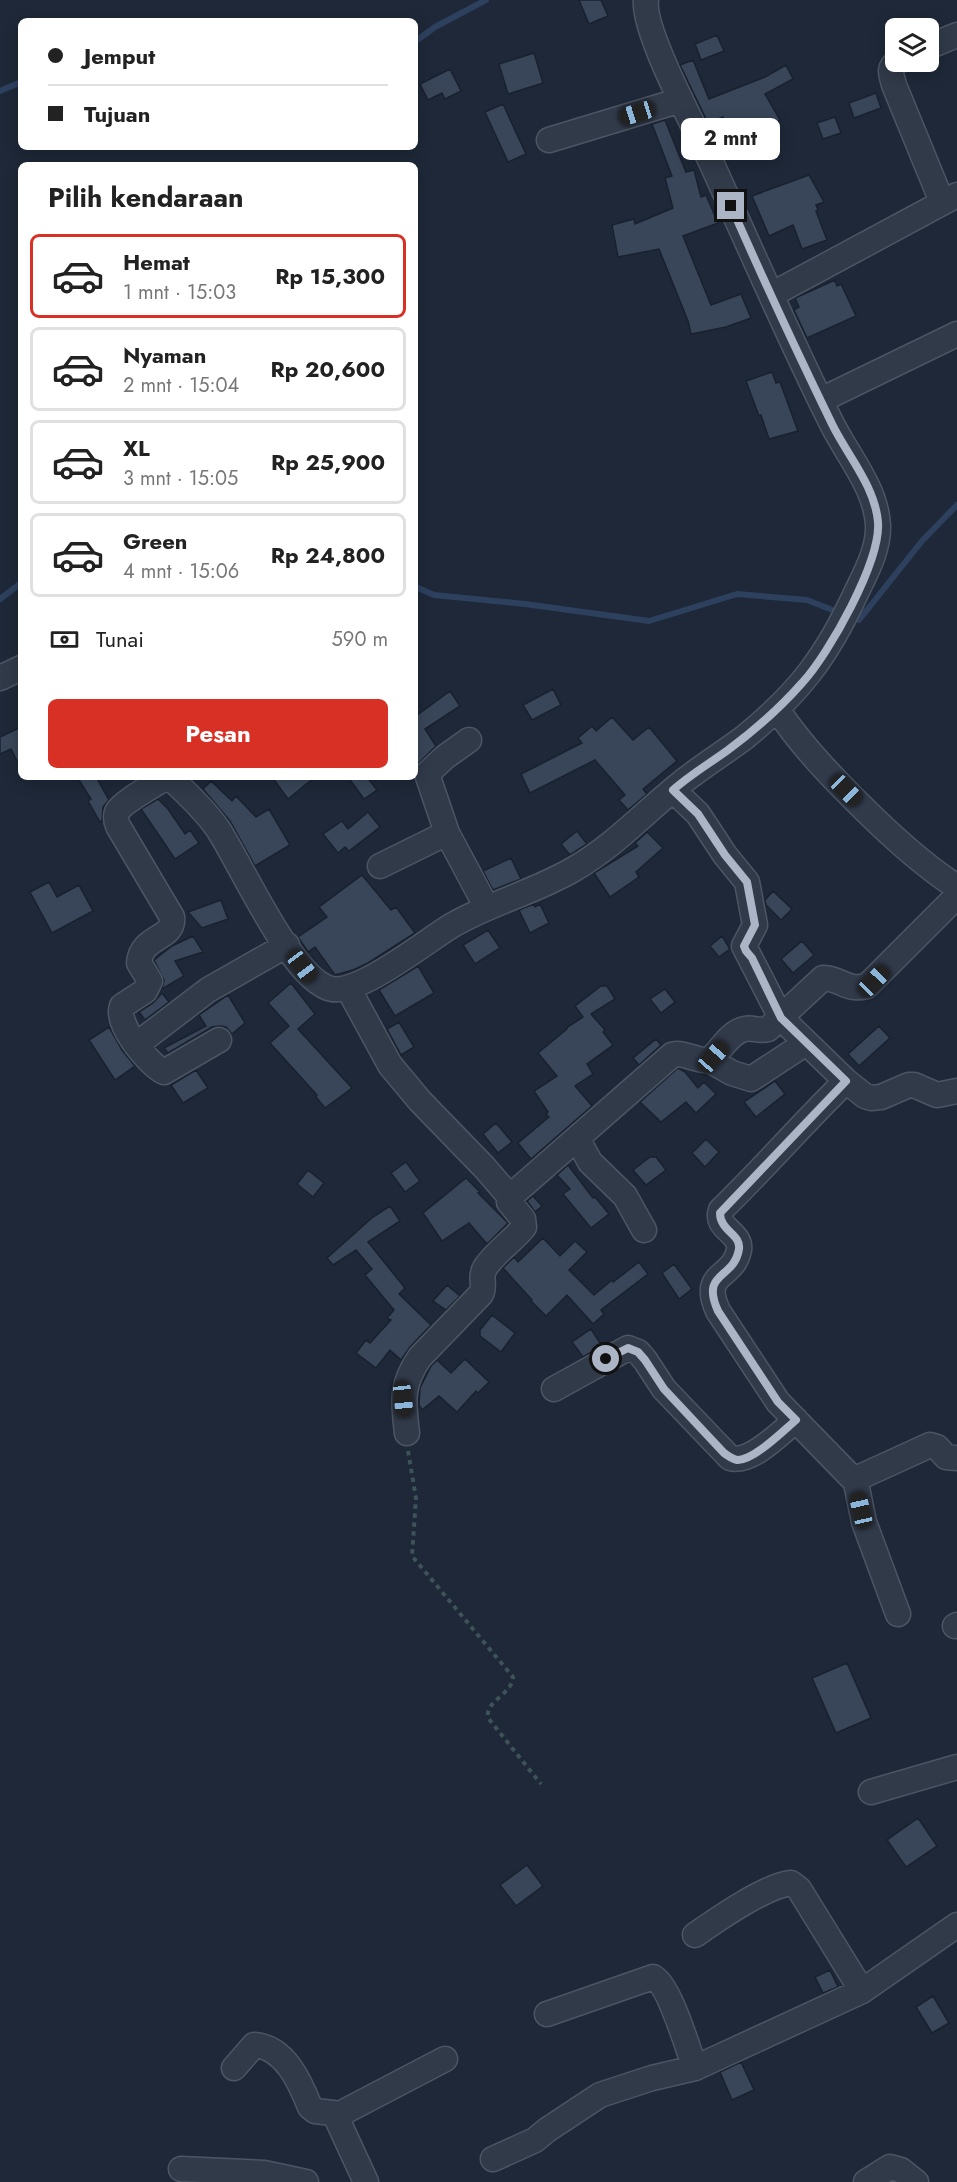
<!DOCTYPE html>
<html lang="id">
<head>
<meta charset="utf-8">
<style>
  :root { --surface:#fff; --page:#f6f6f6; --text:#222; --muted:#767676; --line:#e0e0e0; --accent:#d93025 }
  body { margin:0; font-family:Jost,sans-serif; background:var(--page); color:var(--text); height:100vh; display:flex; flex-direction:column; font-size:22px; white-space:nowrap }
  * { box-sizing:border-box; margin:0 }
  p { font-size:20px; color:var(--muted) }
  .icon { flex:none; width:33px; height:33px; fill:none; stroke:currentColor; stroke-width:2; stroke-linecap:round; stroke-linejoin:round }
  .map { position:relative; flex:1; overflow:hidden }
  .panel { position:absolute; left:18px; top:162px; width:400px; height:618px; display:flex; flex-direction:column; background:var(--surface); border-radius:9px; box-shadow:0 3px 15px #0003 }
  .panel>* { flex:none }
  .banner { position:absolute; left:18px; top:18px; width:400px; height:132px; border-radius:9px; box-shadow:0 3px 15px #0003; display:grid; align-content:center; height:132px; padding:0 30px; background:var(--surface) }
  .buttons { position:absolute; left:885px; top:18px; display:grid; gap:12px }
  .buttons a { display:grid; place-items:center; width:54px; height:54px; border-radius:9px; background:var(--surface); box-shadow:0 3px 15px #0003; font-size:30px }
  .end { position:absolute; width:27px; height:27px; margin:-14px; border:8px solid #abb5c6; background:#111; box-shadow:0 0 0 3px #111 }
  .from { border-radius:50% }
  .bubble { position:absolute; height:42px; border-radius:9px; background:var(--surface); box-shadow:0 3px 15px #0003; font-size:20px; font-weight:700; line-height:42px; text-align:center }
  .car { position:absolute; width:18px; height:36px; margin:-18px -9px; border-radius:8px; box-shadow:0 0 4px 2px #0007; background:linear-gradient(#222 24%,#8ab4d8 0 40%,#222 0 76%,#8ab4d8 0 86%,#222 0) }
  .banner b { display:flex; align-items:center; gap:21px; height:57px; font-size:22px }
  .banner b+b { border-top:2px solid var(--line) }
  .banner i { width:15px; height:15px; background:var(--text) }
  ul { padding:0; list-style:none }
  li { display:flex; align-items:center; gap:18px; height:84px; margin:0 12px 9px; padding:0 18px; border:3px solid var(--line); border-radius:9px }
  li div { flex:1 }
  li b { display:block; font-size:22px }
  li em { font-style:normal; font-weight:700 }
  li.current { border-color:var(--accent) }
  li>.icon { width:54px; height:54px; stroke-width:1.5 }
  h2 { padding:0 30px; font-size:27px; line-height:72px }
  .pay { display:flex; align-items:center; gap:15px; height:66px; padding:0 30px; font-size:22px }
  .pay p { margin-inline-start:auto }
  .cta { display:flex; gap:12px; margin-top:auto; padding:12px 30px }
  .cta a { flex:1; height:69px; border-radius:9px; background:var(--accent); color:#fff; font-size:24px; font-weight:700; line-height:69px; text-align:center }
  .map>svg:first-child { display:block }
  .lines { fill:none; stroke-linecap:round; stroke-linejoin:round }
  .stream { stroke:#2d415f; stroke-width:6 }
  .building { fill:#394659; stroke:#19212f; stroke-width:1.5 }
  .minor-casing { stroke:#4c5564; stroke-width:27 }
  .path { stroke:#3d5357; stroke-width:4; stroke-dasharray:4.5 4.5; stroke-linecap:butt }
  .minor { stroke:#313a49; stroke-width:24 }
  .route { stroke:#abb5c6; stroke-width:8 }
</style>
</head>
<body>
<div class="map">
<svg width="957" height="2182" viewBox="0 0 957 2182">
  <rect width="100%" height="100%" fill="#1e2838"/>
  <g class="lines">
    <path class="stream" d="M 416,41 L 435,27 L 486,0
      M 0,91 L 21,82
      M 416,587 L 434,595 L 525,604 L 649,621 L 737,594 L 807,600 L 840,613
      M 0,599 L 21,583
      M 850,616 L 859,620 L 922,541 L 957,505"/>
  </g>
  <path class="building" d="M 579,0 L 601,0 L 608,16 L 589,24 Z
    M 717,35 L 724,51 L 701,60 L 695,44 Z
    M 534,53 L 543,83 L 508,94 L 499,64 Z
    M 693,60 L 709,99 L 765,77 L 786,65 L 793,79 L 765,94 L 780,120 L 731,139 L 723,117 L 708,123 L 680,65 Z
    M 450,69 L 461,91 L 445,99 L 442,93 L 428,100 L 420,84 Z
    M 876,93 L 881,108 L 854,118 L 849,103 Z
    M 503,104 L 526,154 L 508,162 L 485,112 Z
    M 835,117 L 841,133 L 823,139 L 817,123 Z
    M 665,120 L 686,172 L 694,170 L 701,197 L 706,195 L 718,223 L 683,236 L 711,305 L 741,294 L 751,318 L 726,327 L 691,334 L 688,321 L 659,249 L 618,257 L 612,225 L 634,219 L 635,224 L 673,208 L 665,178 L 672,176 L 652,124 Z
    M 809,175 L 824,202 L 816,205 L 818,210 L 816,211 L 827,240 L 802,249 L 793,225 L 769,236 L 752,196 Z
    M 835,280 L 837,286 L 841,284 L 856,316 L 807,338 L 794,310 L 799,307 L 795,298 Z
    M 772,372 L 776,383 L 780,382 L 798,431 L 769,439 L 761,415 L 759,416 L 746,381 Z
    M 553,689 L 561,705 L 532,720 L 523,705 Z
    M 450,691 L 460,706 L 425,729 L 436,746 L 416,766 L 416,716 Z
    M 612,717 L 633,740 L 649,727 L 677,761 L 643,789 L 647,794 L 628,810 L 619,800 L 625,795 L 595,760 L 530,793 L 521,774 L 582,743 L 578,738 L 592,726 L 596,731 Z
    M 21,727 L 21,769 L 11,749 L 0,754 L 0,737 Z
    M 77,777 L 96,777 L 109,800 L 103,807 L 102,821 L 100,822 L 88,801 L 91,799 Z
    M 272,777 L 315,777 L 288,799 Z
    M 348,777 L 367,777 L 377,790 L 364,799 Z
    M 211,781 L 232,801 L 236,796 L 256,817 L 269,809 L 290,845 L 255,866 L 230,821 L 203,789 Z
    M 158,799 L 168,809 L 185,834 L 190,830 L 199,843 L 175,859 L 141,809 Z
    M 368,812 L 380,827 L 349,851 L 345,847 L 338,853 L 323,834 L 342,821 L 348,829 Z
    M 577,831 L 587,844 L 570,855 L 561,844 Z
    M 647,832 L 663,848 L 636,872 L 639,877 L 610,897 L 594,873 L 638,846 L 635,843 Z
    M 511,858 L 521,879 L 493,890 L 483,871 Z
    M 362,875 L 391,910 L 396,907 L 415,933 L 368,963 L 353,970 L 335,975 L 315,947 L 308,952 L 298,937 L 327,917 L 319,907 Z
    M 49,882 L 57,897 L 79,885 L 93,911 L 52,933 L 30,892 Z
    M 773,891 L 792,909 L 781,920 L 766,905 L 765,900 Z
    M 221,900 L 228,919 L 202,928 L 188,912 Z
    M 534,904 L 535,907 L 540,904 L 549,923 L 530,933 L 519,910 Z
    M 488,930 L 500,948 L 475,964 L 463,945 Z
    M 193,936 L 203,952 L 175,961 L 184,976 L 162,989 L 164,980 L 154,960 L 172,946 Z
    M 722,936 L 730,949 L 719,957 L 710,946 Z
    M 802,941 L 814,955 L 793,973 L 781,959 Z
    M 418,966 L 434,993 L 395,1016 L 379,990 Z
    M 291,983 L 315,1014 L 298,1029 L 352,1088 L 325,1108 L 316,1097 L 317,1095 L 270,1043 L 289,1026 L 268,1003 Z
    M 601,986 L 607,986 L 615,999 L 591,1014 L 605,1030 L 603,1032 L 613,1045 L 587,1064 L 593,1074 L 575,1086 L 592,1106 L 531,1159 L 518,1143 L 549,1117 L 546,1114 L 548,1112 L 534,1091 L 557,1076 L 538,1053 L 567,1029 L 566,1028 L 583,1017 L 575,1006 Z
    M 665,989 L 675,1002 L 661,1013 L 650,999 Z
    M 162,993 L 169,1002 L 145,1020 L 139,1012 L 153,1003 Z
    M 228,995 L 245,1023 L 232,1034 L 226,1027 L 220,1026 L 212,1027 L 168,1053 L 164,1048 L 206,1026 L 199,1015 Z
    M 399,1022 L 414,1047 L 401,1055 L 387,1029 Z
    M 879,1026 L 890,1038 L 859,1066 L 848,1054 Z
    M 109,1027 L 122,1050 L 135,1066 L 115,1080 L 89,1040 Z
    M 656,1039 L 661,1045 L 639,1065 L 633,1058 Z
    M 678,1068 L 685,1072 L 698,1088 L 704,1082 L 716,1094 L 696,1113 L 686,1102 L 661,1122 L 640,1102 Z
    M 196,1070 L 208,1088 L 183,1103 L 171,1085 Z
    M 775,1081 L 785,1094 L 756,1117 L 744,1102 Z
    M 496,1123 L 512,1142 L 498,1153 L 483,1134 Z
    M 706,1139 L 719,1152 L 705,1167 L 692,1153 Z
    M 650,1157 L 656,1157 L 666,1170 L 646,1185 L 633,1170 Z
    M 406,1162 L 420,1181 L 405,1192 L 391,1173 Z
    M 568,1165 L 593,1198 L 595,1197 L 609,1214 L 591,1228 L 563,1194 L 570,1189 L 557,1175 Z
    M 308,1170 L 324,1183 L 313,1197 L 297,1184 Z
    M 466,1178 L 480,1192 L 478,1193 L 508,1223 L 487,1244 L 469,1223 L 442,1241 L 423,1213 Z
    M 533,1196 L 542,1206 L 535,1212 L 527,1201 Z
    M 390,1206 L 400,1221 L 368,1242 L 405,1288 L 399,1294 L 431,1325 L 410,1347 L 401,1360 L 390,1350 L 376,1368 L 356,1353 L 366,1340 L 370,1343 L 391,1320 L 387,1318 L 394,1310 L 365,1275 L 372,1269 L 356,1250 L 333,1265 L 327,1258 L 373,1217 Z
    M 543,1238 L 560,1256 L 575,1241 L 587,1252 L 569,1270 L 594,1295 L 612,1280 L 613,1282 L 639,1262 L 648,1274 L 601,1310 L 604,1314 L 593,1324 L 567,1295 L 546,1316 L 531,1301 L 532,1300 L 503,1268 L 514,1257 L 518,1262 Z
    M 674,1264 L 692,1289 L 679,1299 L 662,1273 Z
    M 447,1285 L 460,1296 L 446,1310 L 433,1301 Z
    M 492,1315 L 515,1333 L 501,1352 L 480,1336 L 480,1330 Z
    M 591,1329 L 602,1346 L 583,1357 L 572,1342 Z
    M 465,1359 L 489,1382 L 478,1393 L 476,1391 L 457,1412 L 439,1396 L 422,1410 L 419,1405 L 420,1388 L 431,1366 L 437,1360 L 451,1373 Z
    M 847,1663 L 871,1718 L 836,1733 L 812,1678 Z
    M 918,1818 L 937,1846 L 906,1867 L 887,1840 Z
    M 527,1865 L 543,1886 L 516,1906 L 500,1885 Z
    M 830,1970 L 838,1987 L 823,1993 L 815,1977 Z
    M 933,1996 L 949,2023 L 932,2033 L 916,2007 Z
    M 741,2062 L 754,2090 L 732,2100 L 720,2072 Z"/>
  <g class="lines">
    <g class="minor-casing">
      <path id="minor" d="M 928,47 L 957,35
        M 897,62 C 887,68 892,76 894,85 L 942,202
        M 549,140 L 681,100
        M 771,295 L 957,195
        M 821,400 L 957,334
        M 0,678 L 21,668
        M 777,709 C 800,744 829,774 858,803 C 888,833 921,864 957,887
        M 166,777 C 155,785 123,801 117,812 C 115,817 116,821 118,826 L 172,917 C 175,940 141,935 139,963 L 150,981 L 145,991 L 122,1006 C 115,1024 148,1064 164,1072 L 219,1040
        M 169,777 C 187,793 204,809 218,829 C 241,864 293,982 332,989 C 360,994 425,942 451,926 C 490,903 535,892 574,869 C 614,846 645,812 680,784 C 701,767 724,753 745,737 C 799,693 827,656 856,593 C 866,572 879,549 878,525 C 876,488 848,456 832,424 C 789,338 751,250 711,162 C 696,129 642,31 646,0
        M 673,790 L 698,814 L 725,855 L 747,882 L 755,925 L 744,946 L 781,1018 L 846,1081 L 865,1096 L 871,1098 L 881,1097 L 909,1085 L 914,1085 L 937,1095 L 957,1091
        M 447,833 L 427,774 L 445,757 L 469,740
        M 380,866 L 447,833 L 487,908
        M 348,988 L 390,1065 L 420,1101 L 484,1167 L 510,1197
        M 136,1045 L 208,990 L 287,945
        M 709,1060 L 732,1073 L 751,1079 L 806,1043
        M 846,1081 C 803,1123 764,1168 721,1210 C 714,1229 742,1232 739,1250 C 733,1280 700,1271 718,1311 L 778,1402 L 851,1477 L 860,1477 L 930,1445 L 937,1447 L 946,1457 L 957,1458
        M 577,1138 L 590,1162 L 625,1196 L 644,1230
        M 554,1389 L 628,1348 L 638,1352 L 645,1360 L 664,1389 L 730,1458 C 751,1464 780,1433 796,1420
        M 407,1433 C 403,1401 401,1384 420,1357 L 481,1294 C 486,1285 479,1277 485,1268 C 495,1252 513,1241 524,1227 L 523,1219 L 509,1202 L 512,1195 L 672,1055 C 685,1051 696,1062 709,1060 C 721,1051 729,1032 745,1029 C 753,1027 759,1032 768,1029 L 823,978 C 843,979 845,991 867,986 L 957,896
        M 855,1478 L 864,1522 L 898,1614
        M 955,1626 L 957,1625
        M 871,1792 L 957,1767
        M 695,1935 C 718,1919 765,1886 791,1883 L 799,1889 L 862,1991
        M 547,2014 L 653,1977 C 669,1984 688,2049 695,2068
        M 234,2068 L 254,2045 C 285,2047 300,2082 310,2107 L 315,2111 L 333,2113 L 338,2115
        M 493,2159 L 535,2140 L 547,2130 L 600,2095 L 652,2078 L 695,2068 L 862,1991 L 957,1925
        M 181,2169 L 264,2173 L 306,2182
        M 366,2182 L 337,2119 L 338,2115 L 445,2059
        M 866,2182 L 890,2167 L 901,2170 L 916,2182"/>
    </g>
    <path class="path" d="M 408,1451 L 416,1498 L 412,1556 L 513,1677 C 512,1695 485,1700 488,1718 L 541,1784"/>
    <use href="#minor" class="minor"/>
  </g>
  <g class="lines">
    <path class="route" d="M 606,1359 L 628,1348 L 638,1352 L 645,1360 L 664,1389 L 724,1453 C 728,1456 732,1459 737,1460 C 753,1461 783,1431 796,1420 L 778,1402 L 718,1311 C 700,1271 734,1280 739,1249 C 741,1234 720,1231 720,1213 L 846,1081 L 781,1018 L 752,958 L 746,951 L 744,946 L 755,925 L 747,882 L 725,855 L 698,814 L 673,790 C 690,775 710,763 728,750 C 755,730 780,708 802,683 C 829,654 881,561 878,522 C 875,486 847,455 832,424 C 797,352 763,279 731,206"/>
  </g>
</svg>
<div class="buttons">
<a><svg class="icon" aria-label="layers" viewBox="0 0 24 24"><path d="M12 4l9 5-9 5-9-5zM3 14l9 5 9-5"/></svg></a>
</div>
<i class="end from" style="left:606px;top:1359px"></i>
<i class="end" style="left:731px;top:206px"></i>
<div class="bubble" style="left:681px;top:118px;width:99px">2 mnt</div>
<i class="car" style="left:637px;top:113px;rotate:253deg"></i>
<i class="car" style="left:846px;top:790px;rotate:135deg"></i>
<i class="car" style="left:302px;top:966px;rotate:143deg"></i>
<i class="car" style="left:874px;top:981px;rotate:44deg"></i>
<i class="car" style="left:713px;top:1057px;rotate:41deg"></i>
<i class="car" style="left:403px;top:1399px;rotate:174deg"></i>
<i class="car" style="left:861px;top:1510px;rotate:347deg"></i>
<div class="banner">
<b><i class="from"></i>Jemput</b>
<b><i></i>Tujuan</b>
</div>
<section class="panel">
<h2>Pilih kendaraan</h2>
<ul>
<li class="current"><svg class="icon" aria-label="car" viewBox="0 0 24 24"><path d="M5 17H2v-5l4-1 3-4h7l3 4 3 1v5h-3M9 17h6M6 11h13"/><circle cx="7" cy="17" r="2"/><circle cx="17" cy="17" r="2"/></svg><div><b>Hemat</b><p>1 mnt · 15:03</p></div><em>Rp 15,300</em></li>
<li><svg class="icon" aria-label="car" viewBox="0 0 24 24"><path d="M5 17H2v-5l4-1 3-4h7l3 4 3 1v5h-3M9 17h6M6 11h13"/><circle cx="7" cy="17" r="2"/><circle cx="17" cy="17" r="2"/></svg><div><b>Nyaman</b><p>2 mnt · 15:04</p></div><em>Rp 20,600</em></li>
<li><svg class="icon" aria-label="car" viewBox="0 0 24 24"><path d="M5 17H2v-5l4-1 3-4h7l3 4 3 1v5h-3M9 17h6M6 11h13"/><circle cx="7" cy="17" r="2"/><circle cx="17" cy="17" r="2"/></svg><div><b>XL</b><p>3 mnt · 15:05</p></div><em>Rp 25,900</em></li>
<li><svg class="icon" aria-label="car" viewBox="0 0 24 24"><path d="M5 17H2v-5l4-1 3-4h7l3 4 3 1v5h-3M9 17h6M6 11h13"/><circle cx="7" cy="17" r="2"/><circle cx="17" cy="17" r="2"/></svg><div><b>Green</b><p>4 mnt · 15:06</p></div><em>Rp 24,800</em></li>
</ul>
<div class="pay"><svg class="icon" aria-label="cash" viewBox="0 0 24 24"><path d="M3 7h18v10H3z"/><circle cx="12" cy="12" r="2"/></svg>Tunai<p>590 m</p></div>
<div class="cta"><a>Pesan</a></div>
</section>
</div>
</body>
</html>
